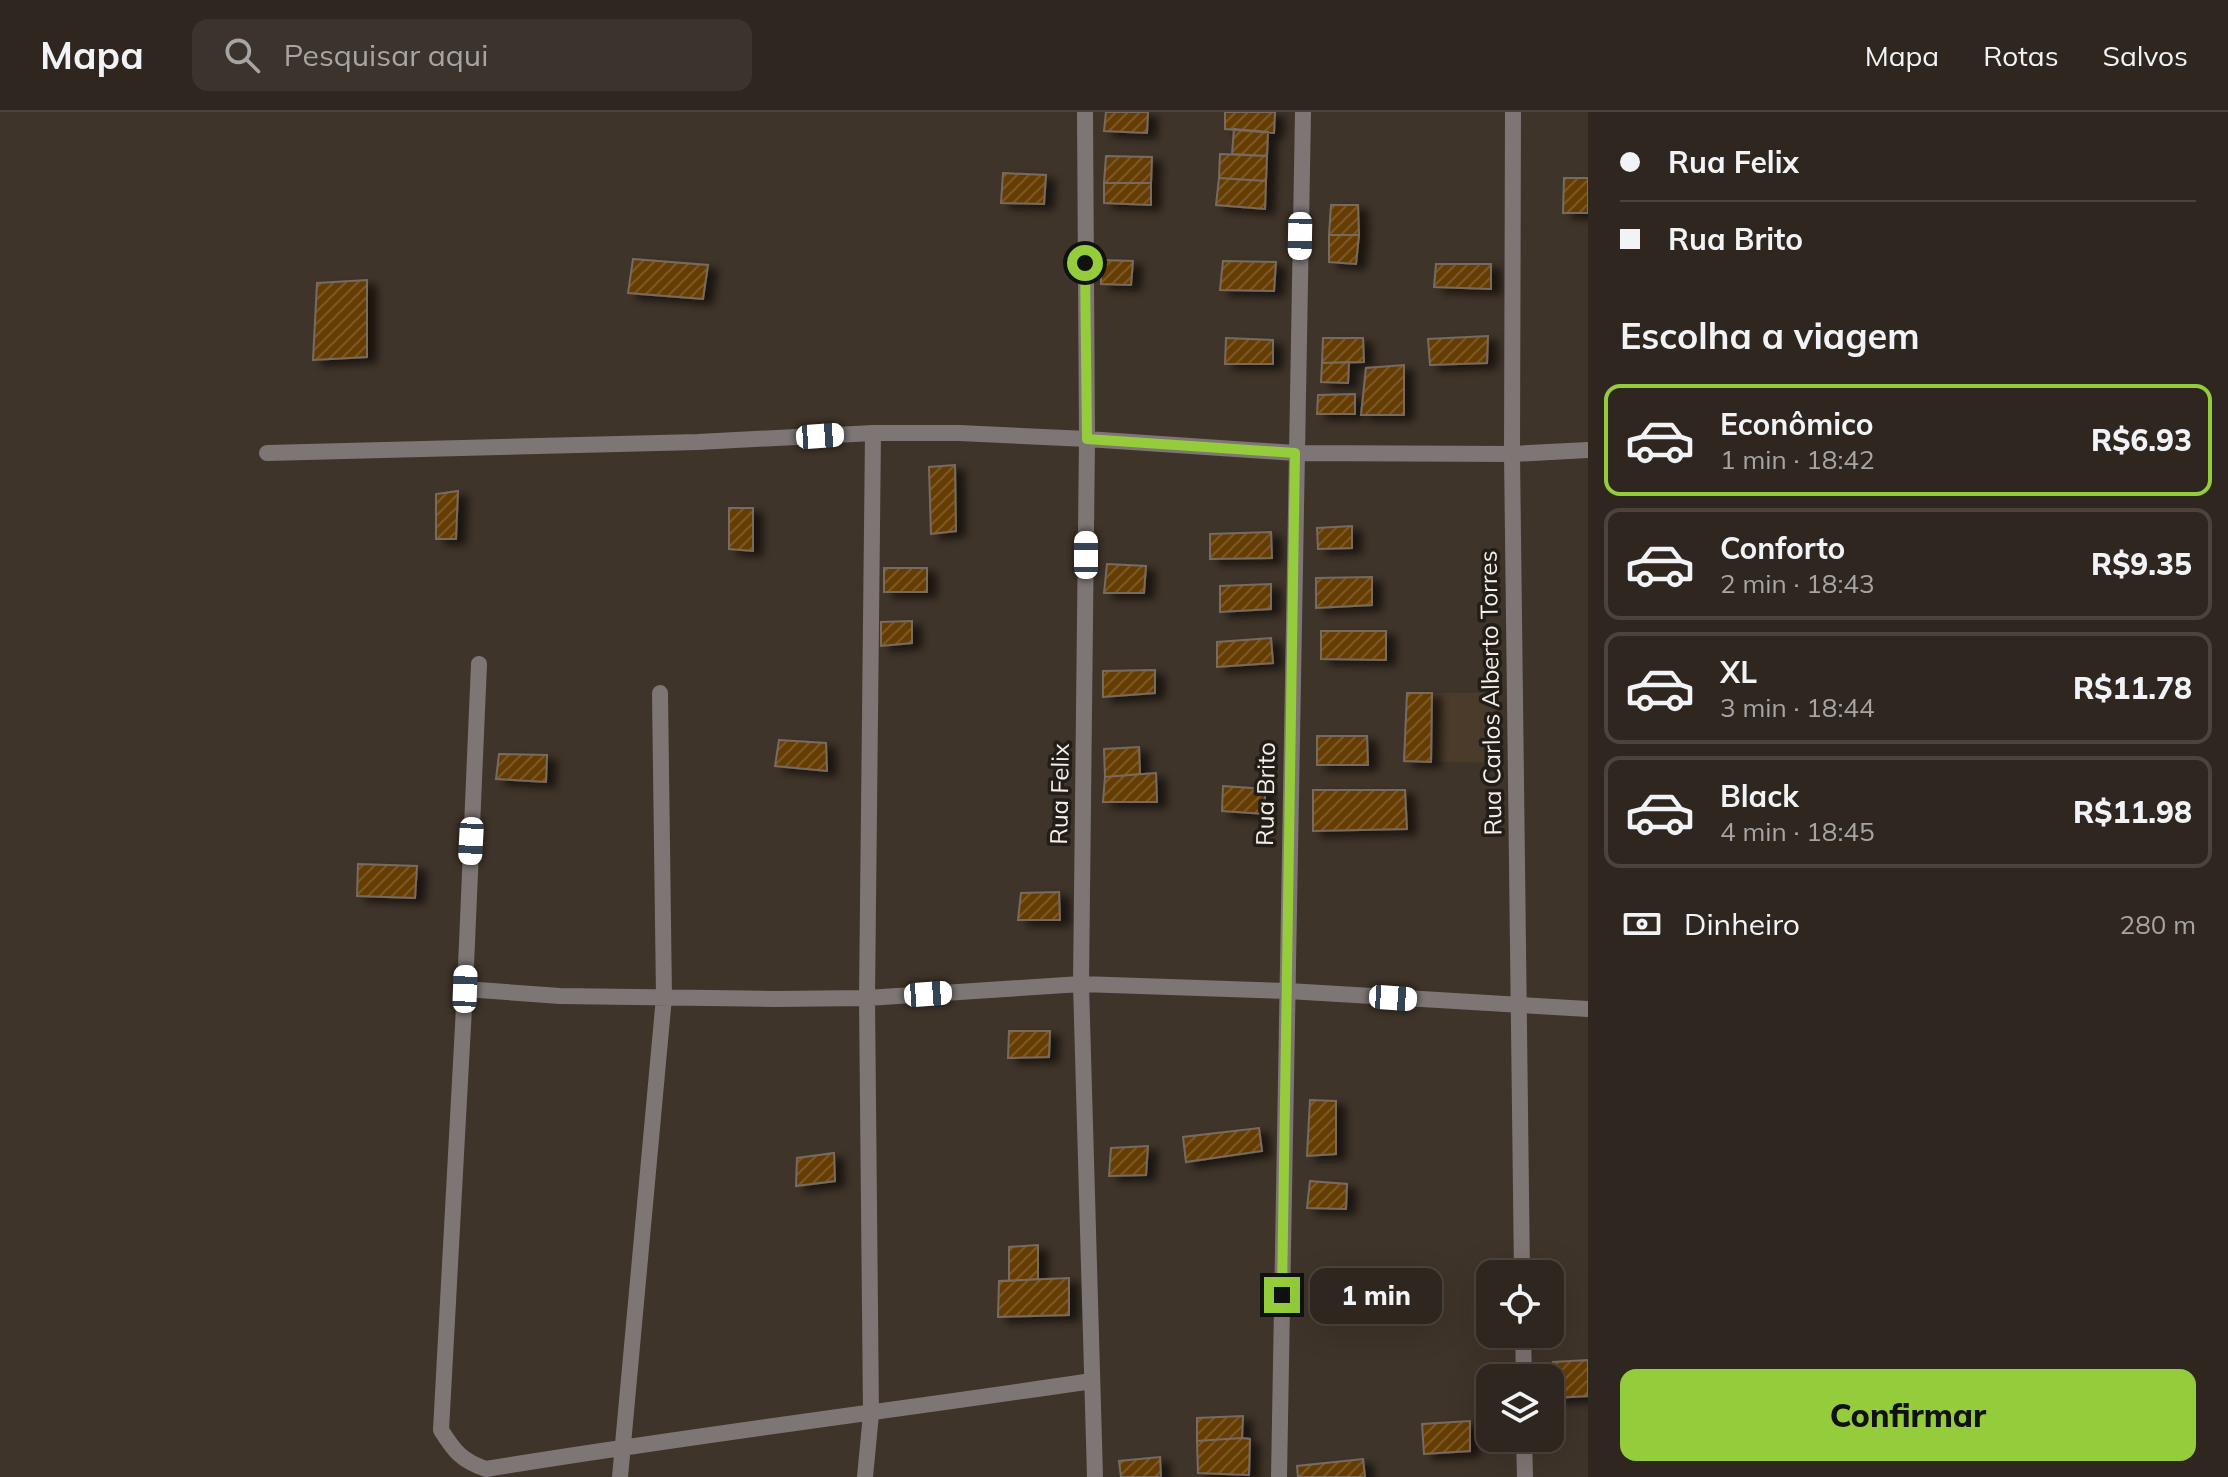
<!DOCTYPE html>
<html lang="pt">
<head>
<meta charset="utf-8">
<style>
  :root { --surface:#2f271f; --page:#3b332c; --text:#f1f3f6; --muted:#a7a5a4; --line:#4a443d; --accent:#94cc3b }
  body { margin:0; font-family:Mulish,sans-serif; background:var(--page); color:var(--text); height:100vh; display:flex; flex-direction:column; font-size:30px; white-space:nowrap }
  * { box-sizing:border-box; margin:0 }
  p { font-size:26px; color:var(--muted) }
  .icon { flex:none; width:44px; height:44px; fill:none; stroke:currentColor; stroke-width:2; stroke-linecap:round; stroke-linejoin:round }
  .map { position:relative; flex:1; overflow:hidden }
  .drawer { display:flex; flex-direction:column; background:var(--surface); width:640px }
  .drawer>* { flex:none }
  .top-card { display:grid; align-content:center; height:176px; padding:0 32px; background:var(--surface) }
  .tools { position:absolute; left:1476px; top:1148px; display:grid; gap:16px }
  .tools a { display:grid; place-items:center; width:88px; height:88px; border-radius:16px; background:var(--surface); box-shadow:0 8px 32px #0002,0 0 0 2px var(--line); font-size:40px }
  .end { position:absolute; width:36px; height:36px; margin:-18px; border:10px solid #94cc3b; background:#111; box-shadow:0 0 0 4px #111 }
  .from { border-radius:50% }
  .bubble { position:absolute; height:56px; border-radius:16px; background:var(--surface); box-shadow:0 8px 32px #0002,0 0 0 2px var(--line); font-size:26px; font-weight:800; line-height:56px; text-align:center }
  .car { position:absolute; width:24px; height:48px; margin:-24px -12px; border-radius:10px; box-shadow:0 0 6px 2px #0007; background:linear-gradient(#fff 24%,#345 0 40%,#fff 0 76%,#345 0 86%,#fff 0) }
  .top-card b { display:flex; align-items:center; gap:28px; height:76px; font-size:30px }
  .top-card b+b { border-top:2px solid var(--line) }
  .top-card i { width:20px; height:20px; background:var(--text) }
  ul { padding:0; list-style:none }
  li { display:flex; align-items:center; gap:24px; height:112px; margin:0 16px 12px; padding:0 16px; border:4px solid var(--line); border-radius:16px }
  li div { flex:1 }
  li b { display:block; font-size:30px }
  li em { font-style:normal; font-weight:800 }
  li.active { border-color:var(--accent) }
  li>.icon { width:72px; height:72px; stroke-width:1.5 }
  h2 { padding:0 32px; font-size:36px; line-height:96px }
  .pay { display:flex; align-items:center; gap:20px; height:88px; padding:0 32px; font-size:30px }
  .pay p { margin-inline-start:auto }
  .button { display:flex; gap:16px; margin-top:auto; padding:16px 32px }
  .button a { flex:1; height:92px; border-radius:16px; background:var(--accent); color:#111; font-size:32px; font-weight:800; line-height:92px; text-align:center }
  header { display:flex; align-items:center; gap:48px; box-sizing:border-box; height:112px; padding:0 40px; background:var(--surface); border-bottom:2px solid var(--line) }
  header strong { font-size:38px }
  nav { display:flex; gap:44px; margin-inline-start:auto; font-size:28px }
  .search { width:560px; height:72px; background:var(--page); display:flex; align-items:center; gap:20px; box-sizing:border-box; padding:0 28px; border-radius:16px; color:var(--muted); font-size:30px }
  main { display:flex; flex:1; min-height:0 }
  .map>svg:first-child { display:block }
  .built { fill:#4b3b2b }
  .building { fill:url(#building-hatch); stroke:#786b5f; stroke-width:2; filter:url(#shadow) }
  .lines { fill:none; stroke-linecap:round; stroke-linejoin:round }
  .street { stroke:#7e7674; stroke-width:16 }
  .route { stroke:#94cc3b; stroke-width:10 }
  .labels { text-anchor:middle; stroke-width:7; stroke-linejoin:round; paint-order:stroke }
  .street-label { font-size:24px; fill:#f6eee7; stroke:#221d18 }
</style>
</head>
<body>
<header>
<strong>Mapa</strong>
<div class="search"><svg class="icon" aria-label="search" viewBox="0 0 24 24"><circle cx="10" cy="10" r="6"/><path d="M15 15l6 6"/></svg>Pesquisar aqui</div>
<nav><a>Mapa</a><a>Rotas</a><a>Salvos</a></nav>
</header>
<main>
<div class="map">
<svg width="1588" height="1365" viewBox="0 0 1588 1365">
  <defs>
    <pattern id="building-hatch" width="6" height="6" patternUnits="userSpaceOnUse" patternTransform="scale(2)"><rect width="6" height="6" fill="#663c06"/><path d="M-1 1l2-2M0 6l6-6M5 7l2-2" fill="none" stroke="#7c582a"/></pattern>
    <filter id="shadow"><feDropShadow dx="9" dy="5" stdDeviation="4" flood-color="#0009"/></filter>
  </defs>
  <rect width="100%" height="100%" fill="#3f3429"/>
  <path class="built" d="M 1407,581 L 1496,581 L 1495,651 L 1404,649 Z"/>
  <path class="building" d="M 1106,0 L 1148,0 L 1147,21 L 1104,19 Z
    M 1225,0 L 1275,0 L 1274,21 L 1225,17 Z
    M 1234,17 L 1268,20 L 1267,44 L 1232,42 Z
    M 1220,42 L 1267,44 L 1266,69 L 1219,66 Z
    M 1106,44 L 1152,45 L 1151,71 L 1104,71 Z
    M 1003,61 L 1046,63 L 1044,92 L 1001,91 Z
    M 1219,66 L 1266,69 L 1265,97 L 1216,93 Z
    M 1564,66 L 1588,66 L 1588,101 L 1563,101 Z
    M 1104,71 L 1151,71 L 1151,93 L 1104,91 Z
    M 1331,93 L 1358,93 L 1359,123 L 1329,123 Z
    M 1329,123 L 1359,123 L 1356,152 L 1329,150 Z
    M 633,147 L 708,153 L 703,187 L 628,181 Z
    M 1101,148 L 1133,149 L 1131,173 L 1101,172 Z
    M 1223,149 L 1276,150 L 1274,179 L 1220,178 Z
    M 1436,152 L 1491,152 L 1491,177 L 1434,175 Z
    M 367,168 L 367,245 L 313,248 L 317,171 Z
    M 1488,224 L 1487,251 L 1430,253 L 1428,227 Z
    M 1226,226 L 1273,228 L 1273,252 L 1225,252 Z
    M 1323,226 L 1363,226 L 1364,250 L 1322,251 Z
    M 1349,250 L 1348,271 L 1321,270 L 1322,251 Z
    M 1404,253 L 1404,303 L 1361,303 L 1366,256 Z
    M 1355,282 L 1355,302 L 1317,302 L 1318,283 Z
    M 955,353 L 956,419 L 931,422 L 929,355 Z
    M 458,379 L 456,427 L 436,427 L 436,382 Z
    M 729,396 L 753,396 L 753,439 L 729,437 Z
    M 1352,414 L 1352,436 L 1318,437 L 1317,416 Z
    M 1271,420 L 1272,446 L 1210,447 L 1210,422 Z
    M 1107,452 L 1146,454 L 1144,481 L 1104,481 Z
    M 884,456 L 927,456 L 927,480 L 884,480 Z
    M 1372,465 L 1372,493 L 1316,496 L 1316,466 Z
    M 1271,472 L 1271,497 L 1220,500 L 1220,474 Z
    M 912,509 L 912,531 L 881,534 L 881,510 Z
    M 1321,519 L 1386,519 L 1386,548 L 1321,547 Z
    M 1271,526 L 1273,551 L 1217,555 L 1217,530 Z
    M 1155,558 L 1155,581 L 1103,585 L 1103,559 Z
    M 1407,581 L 1432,581 L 1431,650 L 1404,649 Z
    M 1317,624 L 1367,624 L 1368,653 L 1317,653 Z
    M 779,628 L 826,631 L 827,659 L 775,654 Z
    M 1139,635 L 1140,662 L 1105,665 L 1104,637 Z
    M 499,642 L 547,643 L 546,670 L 496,667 Z
    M 1156,661 L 1157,690 L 1103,690 L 1105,665 Z
    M 1223,674 L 1265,677 L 1265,702 L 1222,699 Z
    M 1313,678 L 1405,678 L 1407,717 L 1313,719 Z
    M 358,752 L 417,754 L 415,786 L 357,784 Z
    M 1059,780 L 1060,808 L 1018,808 L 1021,781 Z
    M 1009,919 L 1050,919 L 1049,945 L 1008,946 Z
    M 1310,988 L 1336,989 L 1336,1042 L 1307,1044 Z
    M 1259,1016 L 1262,1039 L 1186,1050 L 1183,1025 Z
    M 1148,1034 L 1146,1063 L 1109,1064 L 1111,1036 Z
    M 834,1041 L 835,1069 L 796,1074 L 797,1046 Z
    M 1310,1069 L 1347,1072 L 1346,1097 L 1307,1096 Z
    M 1038,1133 L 1038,1167 L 1009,1169 L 1009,1135 Z
    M 1069,1166 L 1069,1203 L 998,1205 L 999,1169 Z
    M 1588,1248 L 1588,1284 L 1554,1286 L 1553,1250 Z
    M 1243,1304 L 1242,1326 L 1197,1329 L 1197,1306 Z
    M 1470,1309 L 1470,1339 L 1424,1342 L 1422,1312 Z
    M 1242,1326 L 1250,1327 L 1249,1363 L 1198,1361 L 1197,1329 Z
    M 1160,1345 L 1161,1365 L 1121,1365 L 1119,1349 Z
    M 1363,1347 L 1365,1365 L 1298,1365 L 1297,1354 Z"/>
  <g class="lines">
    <path class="street" d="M 1085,0 L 1087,327 L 1081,872 L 1095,1365
      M 1513,0 L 1512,342 L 1522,1162
      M 267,341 L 698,330 L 873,321 L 959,321 L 1087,327 L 1295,341 L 1512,342 L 1588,338
      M 479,552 L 465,877 L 441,1318 C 454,1339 462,1349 486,1357 C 687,1324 890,1299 1092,1269
      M 465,877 L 560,884 L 773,887 L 867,886 L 1081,872 L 1288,879 L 1588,897
      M 1523,1222 L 1524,1266
      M 1524,1326 L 1525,1365
      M 620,1365 L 664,885 L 660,581
      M 865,1365 L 871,1302 L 867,886 L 873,321
      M 1279,1365 L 1303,0"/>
  </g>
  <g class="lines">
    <path class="route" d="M 1085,151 L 1087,327 L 1295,341 L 1282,1183"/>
  </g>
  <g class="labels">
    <g class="street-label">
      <text transform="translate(1491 581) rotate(-91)" y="8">Rua Carlos Alberto Torres</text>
      <text transform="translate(1060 682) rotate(-89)" y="8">Rua Felix</text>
      <text transform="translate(1266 682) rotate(-89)" y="8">Rua Brito</text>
    </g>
  </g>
</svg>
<div class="tools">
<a><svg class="icon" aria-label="locate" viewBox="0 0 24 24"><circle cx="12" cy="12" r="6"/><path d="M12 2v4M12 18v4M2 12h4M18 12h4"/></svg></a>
<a><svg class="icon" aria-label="layers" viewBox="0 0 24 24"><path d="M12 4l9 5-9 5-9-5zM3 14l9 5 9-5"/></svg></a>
</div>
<i class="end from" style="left:1085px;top:151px"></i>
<i class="end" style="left:1282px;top:1183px"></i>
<div class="bubble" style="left:1310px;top:1156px;width:132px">1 min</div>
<i class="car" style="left:1300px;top:124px;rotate:181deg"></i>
<i class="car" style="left:820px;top:324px;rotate:86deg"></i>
<i class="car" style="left:1086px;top:443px;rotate:0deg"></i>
<i class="car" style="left:471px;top:729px;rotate:183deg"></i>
<i class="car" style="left:465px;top:877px;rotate:2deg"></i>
<i class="car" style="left:928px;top:882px;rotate:86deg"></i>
<i class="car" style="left:1393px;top:886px;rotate:94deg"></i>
</div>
<section class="drawer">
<div class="top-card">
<b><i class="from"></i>Rua Felix</b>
<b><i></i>Rua Brito</b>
</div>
<h2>Escolha a viagem</h2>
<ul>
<li class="active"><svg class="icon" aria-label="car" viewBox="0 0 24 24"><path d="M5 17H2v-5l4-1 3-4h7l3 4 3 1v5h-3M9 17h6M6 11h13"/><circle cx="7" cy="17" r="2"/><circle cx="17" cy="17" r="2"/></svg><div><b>Econômico</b><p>1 min · 18:42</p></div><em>R$6.93</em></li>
<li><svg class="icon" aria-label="car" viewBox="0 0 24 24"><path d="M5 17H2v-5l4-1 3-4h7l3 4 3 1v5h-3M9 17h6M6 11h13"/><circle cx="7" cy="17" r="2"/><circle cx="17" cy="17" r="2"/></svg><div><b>Conforto</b><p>2 min · 18:43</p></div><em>R$9.35</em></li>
<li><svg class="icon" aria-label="car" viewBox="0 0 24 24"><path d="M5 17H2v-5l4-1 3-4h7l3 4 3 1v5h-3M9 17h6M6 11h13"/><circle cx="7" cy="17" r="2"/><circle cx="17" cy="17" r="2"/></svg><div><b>XL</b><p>3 min · 18:44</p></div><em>R$11.78</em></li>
<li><svg class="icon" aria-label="car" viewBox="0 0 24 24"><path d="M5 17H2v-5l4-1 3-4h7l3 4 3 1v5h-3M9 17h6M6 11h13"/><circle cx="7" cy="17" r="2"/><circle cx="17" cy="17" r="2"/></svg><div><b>Black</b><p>4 min · 18:45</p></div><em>R$11.98</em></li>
</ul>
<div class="pay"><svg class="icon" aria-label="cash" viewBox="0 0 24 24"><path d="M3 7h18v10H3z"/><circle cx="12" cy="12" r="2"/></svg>Dinheiro<p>280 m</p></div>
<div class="button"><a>Confirmar</a></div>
</section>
</main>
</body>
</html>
